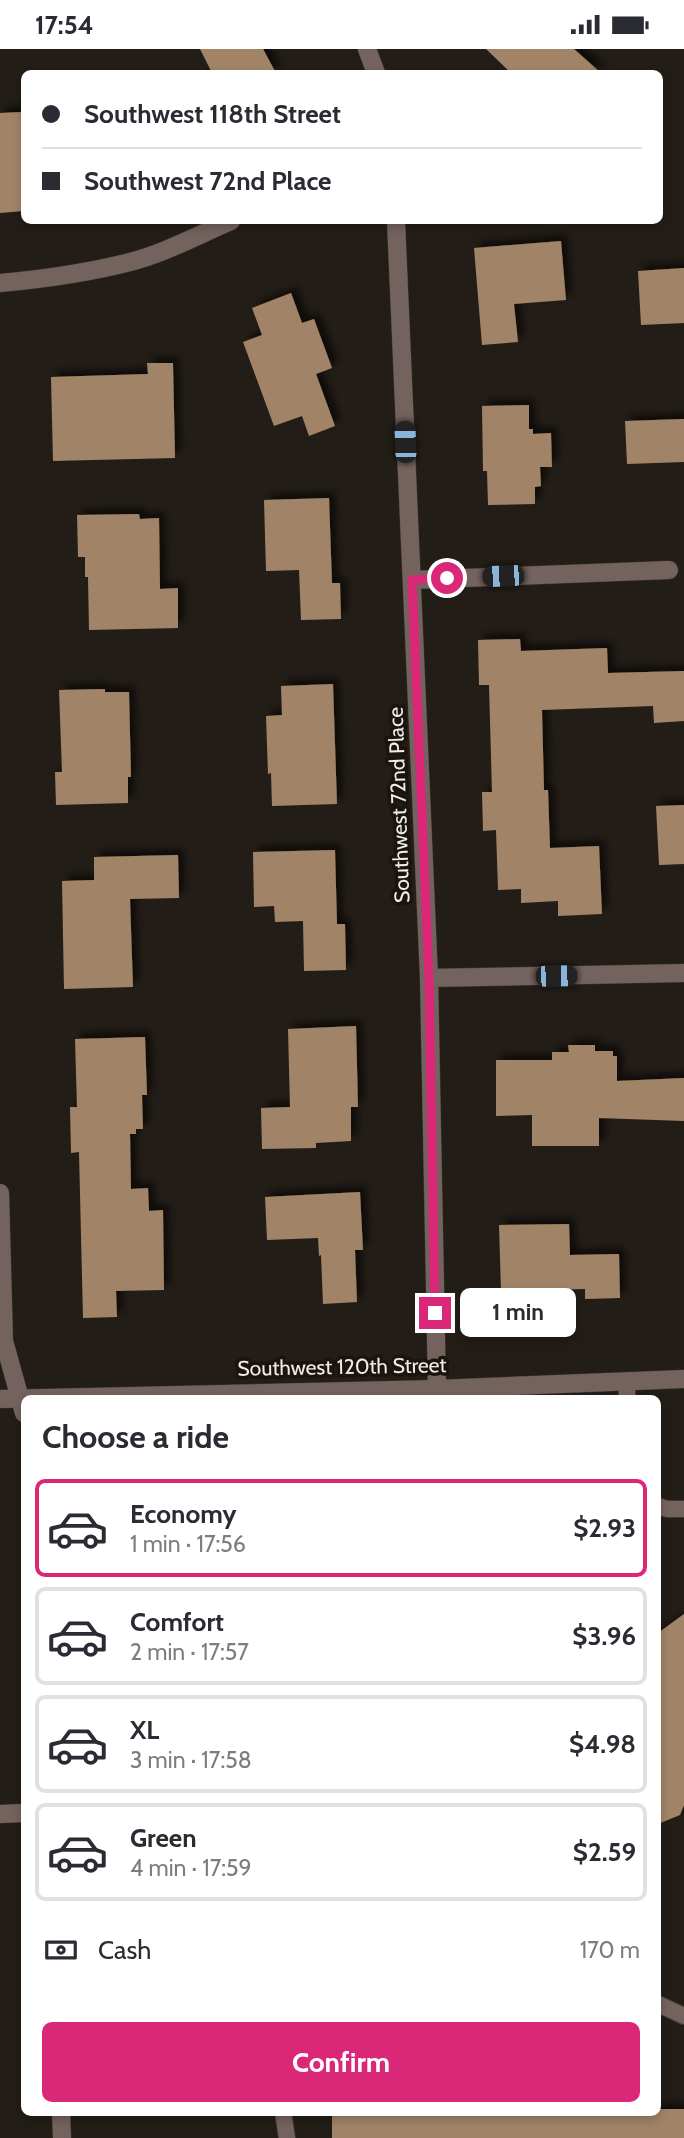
<!DOCTYPE html>
<html lang="en">
<head>
<meta charset="utf-8">
<style>
  :root { --surface:#fff; --page:#f7f7f7; --text:#2b2b33; --muted:#7c7c81; --line:#e1e1e2; --accent:#db2777 }
  body { margin:0; font-family:Cabin,sans-serif; background:var(--page); color:var(--text); height:100vh; display:flex; flex-direction:column; font-size:26px; white-space:nowrap }
  * { box-sizing:border-box; margin:0 }
  p { font-size:23px; color:var(--muted) }
  .icon { flex:none; width:38px; height:38px; fill:none; stroke:currentColor; stroke-width:2; stroke-linecap:round; stroke-linejoin:round }
  .map { position:relative; flex:1; overflow:hidden }
  .side { position:absolute; left:21px; top:1346px; width:640px; height:721px; display:flex; flex-direction:column; background:var(--surface); border-radius:10px; box-shadow:0 4px 10px #0003 }
  .side>* { flex:none }
  .banner { position:absolute; left:21px; top:21px; width:642px; height:154px; border-radius:10px; box-shadow:0 4px 10px #0003; display:grid; align-content:center; height:154px; padding:0 21px; background:var(--surface) }
  .end { position:absolute; width:32px; height:32px; margin:-16px; border:9px solid #db2777; background:#fff; box-shadow:0 0 0 4px #fff }
  .from { border-radius:50% }
  .bubble { position:absolute; height:49px; border-radius:10px; background:var(--surface); box-shadow:0 4px 10px #0003; font-size:23px; font-weight:700; line-height:49px; text-align:center }
  .car { position:absolute; width:21px; height:42px; margin:-21px -10px; border-radius:9px; box-shadow:0 0 5px 2px #0007; background:linear-gradient(#222 24%,#8ab4d8 0 40%,#222 0 76%,#8ab4d8 0 86%,#222 0) }
  .banner b { display:flex; align-items:center; gap:24px; height:66px; font-size:26px }
  .banner b+b { border-top:2px solid var(--line) }
  .banner i { width:18px; height:18px; background:var(--text) }
  ul { padding:0; list-style:none }
  li { display:flex; align-items:center; gap:21px; height:98px; margin:0 14px 10px; padding:0 7px; border:4px solid var(--line); border-radius:10px }
  li div { flex:1 }
  li b { display:block; font-size:26px }
  li em { font-style:normal; font-weight:700 }
  li.on { border-color:var(--accent) }
  li>.icon { width:63px; height:63px; stroke-width:1.5 }
  h2 { padding:0 21px; font-size:32px; line-height:84px }
  .pay { display:flex; align-items:center; gap:18px; height:77px; padding:0 21px; font-size:26px }
  .pay p { margin-inline-start:auto }
  .button { display:flex; gap:14px; margin-top:auto; padding:14px 21px }
  .button a { flex:1; height:80px; border-radius:10px; background:var(--accent); color:#fff; font-size:28px; font-weight:700; line-height:80px; text-align:center }
  .status { display:flex; justify-content:space-between; align-items:center; height:49px; padding:0 35px; background:var(--surface); direction:ltr }
  .status svg { height:19px; fill:currentColor }
  .map>svg:first-child { display:block }
  .building { fill:#a18468; filter:url(#shadow) }
  .lines { fill:none; stroke-linecap:round; stroke-linejoin:round }
  .service-casing { stroke:#403a34; stroke-width:18 }
  .minor-casing { stroke:#403a34; stroke-width:19 }
  .tertiary-casing { stroke:#403a34; stroke-width:19 }
  .service { stroke:#74625e; stroke-width:16 }
  .minor { stroke:#74625e; stroke-width:18 }
  .tertiary { stroke:#74625e; stroke-width:18 }
  .route { stroke:#db2777; stroke-width:9 }
  .labels { text-anchor:middle; stroke-width:7; stroke-linejoin:round; paint-order:stroke }
  .street-label { font-size:21px; fill:#f0ebe7; stroke:#1a140e }
</style>
</head>
<body>
<div class="status"><b>17:54</b><svg viewBox="0 0 49 12"><path d="M0 12V9h3v3zM5 12V6h3v6zM10 12V3h3v9zM15 12V0h3v12zM26 1h20v11H26zM47 4h2v5h-2z"/></svg></div>
<div class="map">
<svg width="684" height="2089" viewBox="0 0 684 2089">
  <defs>
    <filter id="shadow"><feDropShadow dx="6" dy="-6" stdDeviation="3.5" flood-color="#0009"/></filter>
  </defs>
  <rect width="100%" height="100%" fill="#231d17"/>
  <path class="building" d="M 200,0 L 263,0 L 276,24 L 212,24 Z
    M 486,0 L 574,0 L 601,24 L 511,24 Z
    M 22,63 L 24,94 L 24,162 L 0,164 L 0,64 Z
    M 561,192 L 566,251 L 514,255 L 518,293 L 482,296 L 474,199 Z
    M 684,219 L 684,274 L 641,276 L 638,222 Z
    M 291,244 L 302,274 L 314,270 L 332,319 L 316,325 L 335,377 L 309,387 L 302,367 L 274,377 L 243,293 L 262,286 L 252,259 Z
    M 147,314 L 173,314 L 175,409 L 53,412 L 51,328 L 148,325 Z
    M 529,356 L 529,380 L 533,380 L 533,385 L 551,384 L 552,418 L 540,418 L 541,437 L 535,438 L 535,455 L 488,456 L 487,422 L 483,422 L 482,357 Z
    M 684,370 L 684,413 L 627,415 L 625,372 Z
    M 329,449 L 332,534 L 340,534 L 341,570 L 301,571 L 299,521 L 266,522 L 264,451 Z
    M 139,465 L 140,470 L 159,469 L 160,540 L 178,539 L 178,579 L 89,581 L 88,528 L 85,528 L 85,508 L 78,508 L 77,466 Z
    M 520,590 L 521,602 L 607,599 L 608,624 L 684,622 L 684,672 L 654,674 L 653,657 L 542,661 L 544,741 L 548,741 L 550,799 L 599,797 L 602,865 L 558,867 L 558,852 L 521,854 L 521,840 L 498,841 L 496,781 L 483,782 L 482,743 L 492,743 L 489,636 L 479,636 L 478,591 Z
    M 333,635 L 337,755 L 272,757 L 271,724 L 268,725 L 266,667 L 282,666 L 281,637 Z
    M 105,640 L 105,643 L 129,643 L 131,728 L 128,728 L 128,754 L 56,756 L 55,723 L 62,723 L 59,641 Z
    M 684,756 L 684,815 L 659,816 L 656,757 Z
    M 335,801 L 337,875 L 345,875 L 346,921 L 304,922 L 303,872 L 275,873 L 274,857 L 254,858 L 253,803 Z
    M 178,806 L 179,849 L 130,850 L 133,938 L 64,940 L 62,832 L 94,831 L 94,808 Z
    M 356,977 L 358,1058 L 351,1058 L 351,1092 L 316,1094 L 316,1099 L 262,1100 L 261,1059 L 290,1058 L 288,980 Z
    M 145,988 L 147,1046 L 142,1046 L 143,1080 L 136,1080 L 136,1085 L 130,1085 L 131,1140 L 148,1139 L 149,1162 L 163,1161 L 164,1241 L 116,1242 L 117,1268 L 83,1269 L 79,1103 L 71,1104 L 70,1058 L 77,1058 L 75,990 Z
    M 568,996 L 595,996 L 595,1002 L 613,1002 L 613,1007 L 617,1007 L 617,1032 L 684,1029 L 684,1072 L 599,1069 L 599,1097 L 532,1097 L 532,1066 L 496,1067 L 496,1011 L 552,1011 L 552,1003 L 569,1003 Z
    M 360,1143 L 363,1201 L 355,1201 L 357,1253 L 323,1255 L 321,1206 L 319,1207 L 318,1189 L 267,1191 L 265,1148 Z
    M 569,1175 L 570,1206 L 619,1205 L 620,1249 L 585,1250 L 585,1240 L 501,1242 L 499,1176 Z
    M 684,1565 L 684,1756 L 680,1766 L 658,1775 L 658,1584 Z
    M 658,2060 L 684,2060 L 684,2089 L 332,2089 L 332,2063 L 658,2063 Z"/>
  <g class="lines">
    <g class="service-casing">
      <path id="service" d="M 627,1332 L 627,1349
        M 658,1457 L 667,1460 L 684,1460
        M 658,1955 L 684,1967
        M 283,2063 L 287,2089"/>
    </g>
    <g class="minor-casing">
      <path id="minor" d="M 367,0 L 376,24
        M 396,172 L 429,929 L 437,1340
        M 0,234 C 44,230 87,224 130,213 C 165,204 198,186 231,172
        M 412,531 L 669,521
        M 429,929 L 684,924
        M 0,1144 L 4,1292 L 24,1364
        M 0,1765 L 24,1764
        M 61,2063 L 62,2089"/>
    </g>
    <g class="tertiary-casing">
      <path id="tertiary" d="M 0,1350 L 437,1340 L 684,1330"/>
    </g>
    <use href="#service" class="service"/>
    <use href="#minor" class="minor"/>
    <use href="#tertiary" class="tertiary"/>
  </g>
  <g class="lines">
    <path class="route" d="M 435,1264 L 429,929 L 412,531 L 447,529"/>
  </g>
  <g class="labels">
    <g class="street-label">
      <text transform="translate(399 756) rotate(-92)" y="7">Southwest 72nd Place</text>
      <text transform="translate(342 1318) rotate(-1)" y="7">Southwest 120th Street</text>
    </g>
  </g>
</svg>
<i class="end from" style="left:447px;top:529px"></i>
<i class="end" style="left:435px;top:1264px"></i>
<div class="bubble" style="left:460px;top:1239px;width:116px">1 min</div>
<i class="car" style="left:405px;top:393px;rotate:358deg"></i>
<i class="car" style="left:503px;top:527px;rotate:268deg"></i>
<i class="car" style="left:556px;top:927px;rotate:89deg"></i>
<div class="banner">
<b><i class="from"></i>Southwest 118th Street</b>
<b><i></i>Southwest 72nd Place</b>
</div>
<section class="side">
<h2>Choose a ride</h2>
<ul>
<li class="on"><svg class="icon" aria-label="car" viewBox="0 0 24 24"><path d="M5 17H2v-5l4-1 3-4h7l3 4 3 1v5h-3M9 17h6M6 11h13"/><circle cx="7" cy="17" r="2"/><circle cx="17" cy="17" r="2"/></svg><div><b>Economy</b><p>1 min · 17:56</p></div><em>$2.93</em></li>
<li><svg class="icon" aria-label="car" viewBox="0 0 24 24"><path d="M5 17H2v-5l4-1 3-4h7l3 4 3 1v5h-3M9 17h6M6 11h13"/><circle cx="7" cy="17" r="2"/><circle cx="17" cy="17" r="2"/></svg><div><b>Comfort</b><p>2 min · 17:57</p></div><em>$3.96</em></li>
<li><svg class="icon" aria-label="car" viewBox="0 0 24 24"><path d="M5 17H2v-5l4-1 3-4h7l3 4 3 1v5h-3M9 17h6M6 11h13"/><circle cx="7" cy="17" r="2"/><circle cx="17" cy="17" r="2"/></svg><div><b>XL</b><p>3 min · 17:58</p></div><em>$4.98</em></li>
<li><svg class="icon" aria-label="car" viewBox="0 0 24 24"><path d="M5 17H2v-5l4-1 3-4h7l3 4 3 1v5h-3M9 17h6M6 11h13"/><circle cx="7" cy="17" r="2"/><circle cx="17" cy="17" r="2"/></svg><div><b>Green</b><p>4 min · 17:59</p></div><em>$2.59</em></li>
</ul>
<div class="pay"><svg class="icon" aria-label="cash" viewBox="0 0 24 24"><path d="M3 7h18v10H3z"/><circle cx="12" cy="12" r="2"/></svg>Cash<p>170 m</p></div>
<div class="button"><a>Confirm</a></div>
</section>
</div>
</body>
</html>
